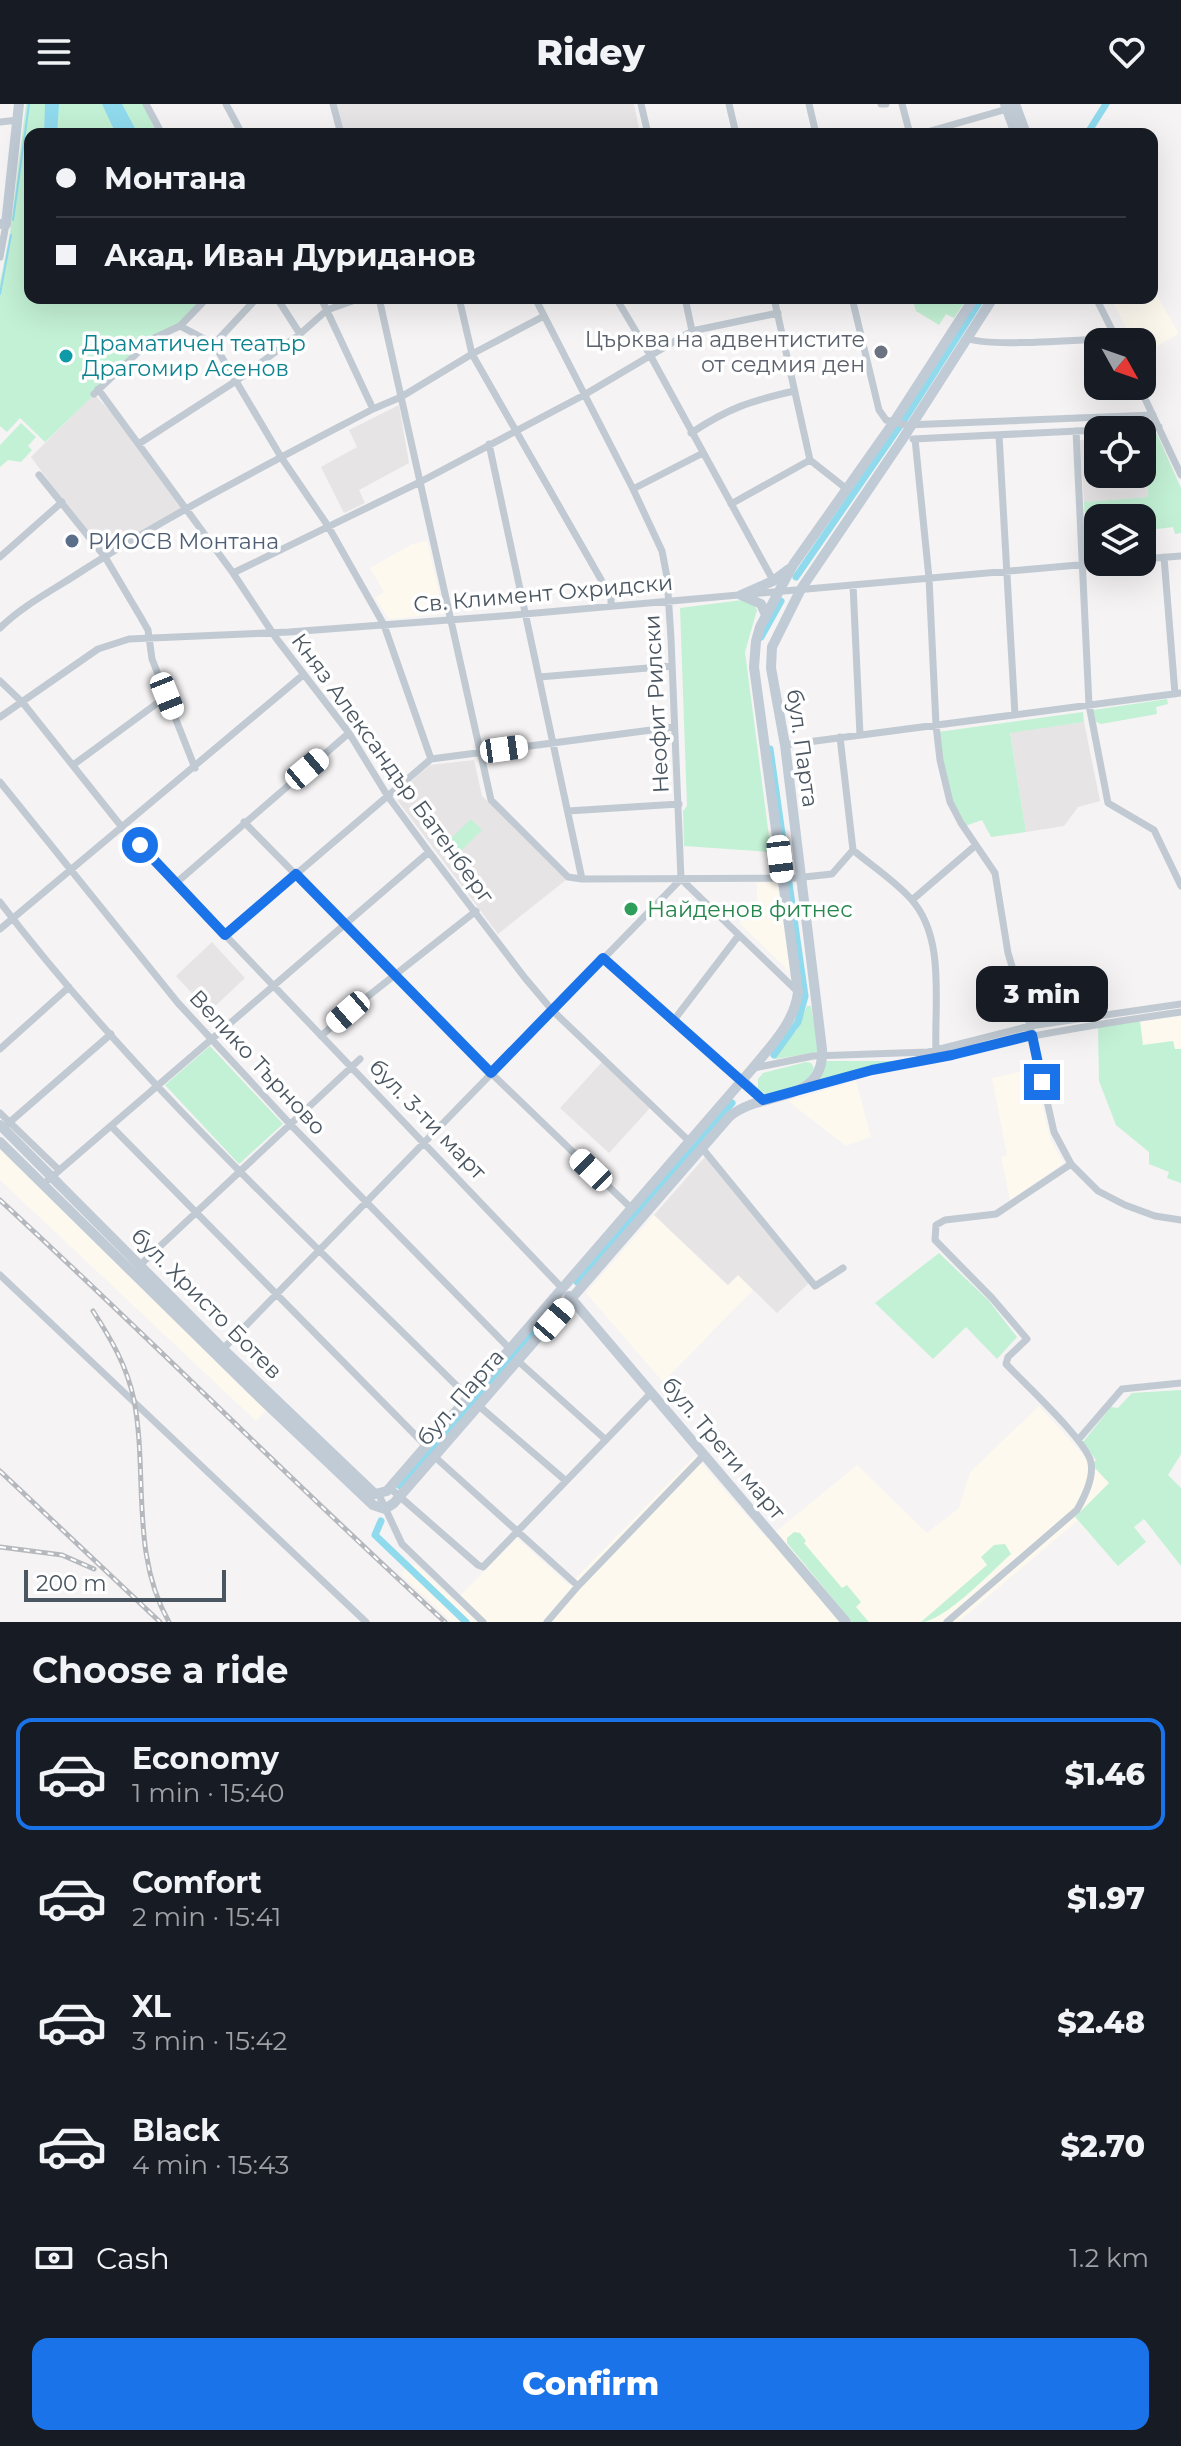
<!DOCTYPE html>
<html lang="en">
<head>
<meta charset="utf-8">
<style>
  :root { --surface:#171b24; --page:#242831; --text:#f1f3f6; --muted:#9ea1a6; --line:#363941; --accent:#1a73e8 }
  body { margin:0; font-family:Montserrat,sans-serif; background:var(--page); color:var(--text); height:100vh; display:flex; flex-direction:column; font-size:30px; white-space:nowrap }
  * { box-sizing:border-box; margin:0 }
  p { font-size:26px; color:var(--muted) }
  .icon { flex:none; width:44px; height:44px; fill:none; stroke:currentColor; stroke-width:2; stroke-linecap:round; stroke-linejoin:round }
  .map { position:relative; height:1518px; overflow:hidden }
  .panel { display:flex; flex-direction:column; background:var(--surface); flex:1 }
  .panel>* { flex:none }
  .guide { position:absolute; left:24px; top:24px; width:1134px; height:176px; border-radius:16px; box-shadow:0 8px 32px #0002; display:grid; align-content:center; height:176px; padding:0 32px; background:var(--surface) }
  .needle { width:52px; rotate:130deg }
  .tools { position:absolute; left:1084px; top:224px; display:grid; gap:16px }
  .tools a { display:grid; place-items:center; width:72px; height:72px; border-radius:16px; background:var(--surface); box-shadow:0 8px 32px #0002; font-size:40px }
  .scale { position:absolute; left:24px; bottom:20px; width:202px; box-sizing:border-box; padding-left:8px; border:4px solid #4a5661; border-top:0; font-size:22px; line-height:28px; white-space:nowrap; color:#4a5661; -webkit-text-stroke:6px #fff; paint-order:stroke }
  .end { position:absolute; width:36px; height:36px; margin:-18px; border:10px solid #1a73e8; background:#fff; box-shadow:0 0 0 4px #fff }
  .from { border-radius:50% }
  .bubble { position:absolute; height:56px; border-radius:16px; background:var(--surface); box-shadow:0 8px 32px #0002; font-size:26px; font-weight:800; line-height:56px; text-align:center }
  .car { position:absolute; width:24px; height:48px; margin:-24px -12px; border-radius:10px; box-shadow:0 0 6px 2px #0007; background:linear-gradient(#fff 24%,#345 0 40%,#fff 0 76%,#345 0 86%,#fff 0) }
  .guide b { display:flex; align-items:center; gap:28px; height:76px; font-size:30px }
  .guide b+b { border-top:2px solid var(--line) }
  .guide i { width:20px; height:20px; background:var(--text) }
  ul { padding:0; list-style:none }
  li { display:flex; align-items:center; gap:24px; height:112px; margin:0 16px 12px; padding:0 16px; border:4px solid transparent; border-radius:16px }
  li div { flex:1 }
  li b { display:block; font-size:30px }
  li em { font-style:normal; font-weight:800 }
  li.active { border-color:var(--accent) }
  li>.icon { width:72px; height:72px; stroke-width:1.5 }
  h2 { padding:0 32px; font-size:36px; line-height:96px }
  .pay { display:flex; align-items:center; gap:20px; height:88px; padding:0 32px; font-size:30px }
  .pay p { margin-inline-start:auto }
  .button { display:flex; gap:16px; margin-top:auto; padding:16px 32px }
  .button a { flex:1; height:92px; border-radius:16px; background:var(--accent); color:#fff; font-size:32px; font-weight:800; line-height:92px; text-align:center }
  header { display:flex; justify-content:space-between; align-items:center; height:104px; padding:0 32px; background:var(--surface); font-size:36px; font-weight:800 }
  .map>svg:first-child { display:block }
  .commercial { fill:#fdf9ef }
  .education { fill:#e6e4e5 }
  .green { fill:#c3f1d5 }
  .water { fill:#90daee }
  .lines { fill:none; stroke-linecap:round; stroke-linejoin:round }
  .stream { stroke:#90daee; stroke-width:2 }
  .canal { stroke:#90daee; stroke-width:7 }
  .minor { stroke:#c1cad2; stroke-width:7 }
  .secondary { stroke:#c1cbd6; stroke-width:10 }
  .rail-casing { stroke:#b5b8bd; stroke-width:5 }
  .rail { stroke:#fff; stroke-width:2; stroke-dasharray:6; stroke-linecap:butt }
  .route { stroke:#1a73e8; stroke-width:10 }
  .worship-dot { fill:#6b7280; stroke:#fff; stroke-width:3 }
  .culture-dot { fill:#0f9aa8; stroke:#fff; stroke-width:3 }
  .service-dot { fill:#5c6f8a; stroke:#fff; stroke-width:3 }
  .leisure-dot { fill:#2e9e5b; stroke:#fff; stroke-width:3 }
  .labels { text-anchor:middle; stroke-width:7; stroke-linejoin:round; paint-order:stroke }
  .worship-label { font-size:22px; fill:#5b616d; stroke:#fff; text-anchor:end }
  .culture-label { font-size:22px; fill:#0d838f; stroke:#fff; text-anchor:start }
  .service-label { font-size:22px; fill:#4e5e75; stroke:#fff; text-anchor:start }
  .street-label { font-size:22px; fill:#4a5661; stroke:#fff }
  .leisure-label { font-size:22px; fill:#27864d; stroke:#fff; text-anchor:start }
</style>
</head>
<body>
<header><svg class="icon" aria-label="menu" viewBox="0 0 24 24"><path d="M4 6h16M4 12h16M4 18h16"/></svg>Ridey<svg class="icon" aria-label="heart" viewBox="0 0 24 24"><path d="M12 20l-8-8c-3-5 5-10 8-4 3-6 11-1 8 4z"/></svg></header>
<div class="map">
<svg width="1181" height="1518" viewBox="0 0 1181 1518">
  <rect width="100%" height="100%" fill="#f5f3f3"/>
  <path class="commercial" d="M 1152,183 L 1179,230 L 1142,250 L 1142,238 L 1133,238 L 1111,194 L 1152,194 Z
    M 427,437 L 444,510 L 389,515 L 375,494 L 384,488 L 370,464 L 412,440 Z
    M 777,778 L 782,810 L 788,819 L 790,868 L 739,819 L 757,798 L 757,779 Z
    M 1181,912 L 1181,946 L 1175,946 L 1173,937 L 1143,941 L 1140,917 Z
    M 1033,965 L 1051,1037 L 1064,1059 L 1010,1096 L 1001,1053 L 1007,1051 L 992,974 Z
    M 856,977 L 871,1033 L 846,1042 L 788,997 Z
    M 0,1041 L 267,1305 L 256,1317 L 0,1076 Z
    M 654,1111 L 727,1181 L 738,1171 L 753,1186 L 663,1278 L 586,1189 Z
    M 1039,1302 L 1109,1379 L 1105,1447 L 1077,1417 L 958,1518 L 452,1518 L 400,1469 L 415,1460 L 455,1497 L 517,1434 L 569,1481 L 695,1352 L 767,1435 L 857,1361 L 927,1429 L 959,1404 L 970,1368 Z"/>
  <path class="education" d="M 335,0 L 634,0 L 640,29 L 343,30 Z
    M 94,290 L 140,339 L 186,405 L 105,453 L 31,353 Z
    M 399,301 L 409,359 L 359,386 L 365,399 L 344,409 L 321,363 L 357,343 L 349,326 Z
    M 1142,331 L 1145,331 L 1148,393 L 1084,398 L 1080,336 L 1098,335 L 1098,370 L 1142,370 Z
    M 1084,618 L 1100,697 L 1078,703 L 1064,722 L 1026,728 L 1010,628 Z
    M 474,656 L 482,692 L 566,776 L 498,830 L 394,692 L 430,661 Z
    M 212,838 L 245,874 L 209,908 L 176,872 Z
    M 602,958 L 650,1004 L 609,1049 L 560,1004 Z
    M 705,1053 L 809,1179 L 777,1209 L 738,1171 L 728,1181 L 654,1111 Z"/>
  <path class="green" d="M 26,0 L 145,0 L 161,30 L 30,30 L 30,194 L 207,194 L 180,222 L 152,235 L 45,338 L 20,314 L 7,328 L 0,322 L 0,178 L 10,129 Z
    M 912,194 L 967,194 L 954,214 L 946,210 L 939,221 L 916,207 Z
    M 21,319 L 36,333 L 28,342 L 32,346 L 21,358 L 8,356 L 0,363 L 0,341 Z
    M 1157,330 L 1181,384 L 1181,429 L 1175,430 L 1173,423 L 1142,427 L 1142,414 L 1098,414 L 1098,432 L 1086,433 L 1084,398 L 1148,393 L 1145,331 Z
    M 742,496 L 753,500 L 757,506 L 745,548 L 771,748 L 684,742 L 683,707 L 687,702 L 680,504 Z
    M 1167,595 L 1168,600 L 1156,603 L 1157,610 L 1101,620 L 1096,618 L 1093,606 Z
    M 1083,608 L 1084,618 L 1010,629 L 1026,728 L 991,733 L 982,716 L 965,722 L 951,699 L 938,628 Z
    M 471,715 L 482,726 L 456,752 L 445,740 Z
    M 807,902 L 811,902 L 819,948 L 776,955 L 774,953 L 797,926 Z
    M 1140,917 L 1143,941 L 1173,937 L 1175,945 L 1181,945 L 1181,1079 L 1167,1074 L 1169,1068 L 1149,1060 L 1149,1048 L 1116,1021 L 1099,977 L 1098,923 Z
    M 210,942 L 283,1020 L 239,1060 L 165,981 Z
    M 826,957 L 894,957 L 819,977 Z
    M 806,958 L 811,959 L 814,964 C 807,984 786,986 767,991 L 758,985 L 758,975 L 763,969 Z
    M 939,1149 L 989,1197 L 1017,1233 L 997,1255 L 966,1223 L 933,1255 L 875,1199 Z
    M 1181,1286 L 1181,1350 L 1168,1371 L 1181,1384 L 1181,1462 L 1144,1415 L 1134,1423 L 1146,1438 L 1118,1462 L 1075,1413 L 1109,1379 L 1092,1361 L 1096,1356 L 1083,1338 L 1111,1303 L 1118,1304 L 1132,1289 Z
    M 794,1428 L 800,1429 L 806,1437 L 804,1439 L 842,1484 L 847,1481 L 861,1498 L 856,1503 L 869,1518 L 852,1518 L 787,1439 L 787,1434 Z
    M 1005,1440 L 1011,1450 C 992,1467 944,1518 921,1518 L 987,1461 L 981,1453 L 994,1441 Z"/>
  <path class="water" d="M 45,0 L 59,0 L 57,30 L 44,30 Z
    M 102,0 L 122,0 L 138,30 L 116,30 Z"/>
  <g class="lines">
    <path class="stream" d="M 13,116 L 29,0
      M 0,190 L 11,131"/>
    <path class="canal" d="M 1087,30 L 1106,0
      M 796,473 L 906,313 L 982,194
      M 761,533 L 781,497
      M 770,645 L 805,892 L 798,918 L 774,951
      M 577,1178 L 732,999
      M 400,1382 L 557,1201
      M 381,1417 L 375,1431 L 466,1518"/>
    <path class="minor" d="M 146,0 L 162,30
      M 226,0 L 242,30
      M 333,0 L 341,30
      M 641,0 L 648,30
      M 729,0 L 736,30
      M 809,0 L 816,30
      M 881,0 L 886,0
      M 902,0 L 910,30
      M 0,18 L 18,16
      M 920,30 L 1007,5
      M 0,153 L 6,120
      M 277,194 L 300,230
      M 321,194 L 373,305
      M 379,194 L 491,696 L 568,773 L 582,775 L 795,774 L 832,770 L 853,746 L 840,633
      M 459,194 L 472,250 L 611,493 L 611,502
      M 535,194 L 633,385 L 662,447 L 667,473 L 671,535 L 681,775 L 797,887
      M 616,194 L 650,251 L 774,478
      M 685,194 L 692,227
      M 774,194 L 810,356 L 848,386
      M 852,194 L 879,306 L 886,316 L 907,321 L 1153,311
      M 1096,194 L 1118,238
      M 180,222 L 214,240 L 281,353 L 328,422 L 384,521 L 431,655
      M 967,234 C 986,244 1087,235 1116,234
      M 214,240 L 257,194
      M 1139,282 L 1181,371
      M 98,285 L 233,469 L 276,534 L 349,629 L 387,691 L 429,748 L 525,874 L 552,906 L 690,1038
      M 94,290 L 152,235 L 180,222 L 207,194
      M 1076,327 L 1089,601 L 1108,699 L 1154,726 L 1181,782
      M 691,329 C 729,304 750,297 794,287
      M 999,331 L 1015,611
      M 913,335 L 1159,323
      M 915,335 L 929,474 L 936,621 L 940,656 L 950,698 L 961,719 L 995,769 L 1008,849 L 1030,922 L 1054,1028 L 1071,1060 L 1098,1087 L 1125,1101 L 1155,1112 L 1181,1116
      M 140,339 L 236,277 L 300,230 L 327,206 L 361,194
      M 489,340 L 582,775
      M 39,371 L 105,453 L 140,512 L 148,526 L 152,555 L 195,664
      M 633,385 L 703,349
      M 731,400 L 810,356
      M 0,453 L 62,398
      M 1164,453 L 1175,590
      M 1142,455 L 1181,452
      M 233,469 L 420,378 L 584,291 L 692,227 L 778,209
      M 853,481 L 860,631
      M 0,524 C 24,500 57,484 85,465 C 178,406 276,356 373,305 L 401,293 L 472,250 L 544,212
      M 539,573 L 672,562
      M 0,577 L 23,599 L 121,722 L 562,1184
      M 0,613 L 98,545 L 129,535 L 289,528 L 502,512 L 1112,458
      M 785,641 L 1181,589
      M 73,661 L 167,592
      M 0,678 L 178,899 L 290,1020 L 510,1245
      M 568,707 L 679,700
      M 244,718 L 491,969 L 631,1104
      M 853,746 C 872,762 895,777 911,795 C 946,834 934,899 936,948
      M 176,779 L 349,629
      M 912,796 L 976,741
      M 0,798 C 138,979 308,1133 468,1293
      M 0,825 L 303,571
      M 225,831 L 431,655 L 674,623
      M 603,854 L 742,976
      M 674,916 L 739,831
      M 321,932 L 353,904 L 476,807
      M 0,945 L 69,883
      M 754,964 L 813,952 L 928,948 L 1030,922 L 1181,900
      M 802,986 C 926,950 1053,926 1181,908
      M 0,1009 L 59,1066
      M 111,1022 L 426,1342
      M 3,1024 L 111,930
      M 702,1044 L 815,1182 L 843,1164
      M 48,1076 L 429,748
      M 140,1161 L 360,955
      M 0,1171 L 366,1518
      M 223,1245 L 681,775
      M 518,1257 L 606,1336
      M 479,1302 L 566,1377
      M 1078,1336 L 1122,1285 L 1181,1279
      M 435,1353 L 578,1482
      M 390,1384 L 478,1461 L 483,1463 L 652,1288
      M 379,1391 L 402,1440 L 483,1518
      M 547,1518 L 578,1482 L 704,1351
      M 947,1518 L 1077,1406 C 1085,1392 1094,1374 1091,1359 C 1088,1338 1023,1278 1006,1260 L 1008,1253 L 1027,1235 L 992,1194 L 935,1136 L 936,1121 L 945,1116 L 996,1110 L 1071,1060"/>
    <path class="secondary" d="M 1005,0 L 1016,30
      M 1015,0 L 1026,30
      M 0,120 L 6,120 L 19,0
      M 741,491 L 773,477 L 789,465
      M 741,491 L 761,500 L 766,511
      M 742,976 L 763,996
      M 0,1021 L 223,1245 L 375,1390 L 387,1387 L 752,965 C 770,943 795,918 798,888 L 754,563 L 756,537 L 760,523 L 793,461 L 894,318 L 974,194
      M 0,1038 L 254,1288 L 373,1401 L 385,1405 L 394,1399 L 729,1013 C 760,985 825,1002 822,945 L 785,641 L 771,564 L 772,543 L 801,485 L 902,336 L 993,194
      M 569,1192 L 846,1518"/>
    <g class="rail-casing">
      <path id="rail" d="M 0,1096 C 151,1235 294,1380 445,1518
        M 93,1207 C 111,1235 127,1262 134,1296 C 148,1369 130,1450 169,1518
        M 0,1367 L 160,1518
        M 0,1443 L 62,1451 L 94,1465"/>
    </g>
    <use href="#rail" class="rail"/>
  </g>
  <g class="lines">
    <path class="route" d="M 140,741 L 225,831 L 296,770 L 491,969 L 603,854 L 763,996 L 872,966 L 952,951 L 1032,931 L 1042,978"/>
  </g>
  <circle class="worship-dot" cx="881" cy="248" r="8"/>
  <circle class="culture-dot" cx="66" cy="252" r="8"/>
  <circle class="service-dot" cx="72" cy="437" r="8"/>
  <circle class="leisure-dot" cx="631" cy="805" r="8"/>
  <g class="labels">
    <g class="worship-label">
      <text x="865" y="243">Църква на адвентистите<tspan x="865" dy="25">от седмия ден</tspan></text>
    </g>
    <g class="culture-label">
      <text x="82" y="247">Драматичен театър<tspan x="82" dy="25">Драгомир Асенов</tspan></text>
    </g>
    <g class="service-label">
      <text x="88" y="445">РИОСВ Монтана</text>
    </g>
    <g class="street-label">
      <text transform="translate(543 489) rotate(-5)" y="8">Св. Климент Охридски</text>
      <text transform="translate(656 600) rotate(-93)" y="8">Неофит Рилски</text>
      <text transform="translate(803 644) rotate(82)" y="8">бул. Парта</text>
      <text transform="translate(393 664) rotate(54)" y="8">Княз Александър Батенберг</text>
      <text transform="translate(258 958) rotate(47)" y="8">Велико Търново</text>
      <text transform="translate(428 1015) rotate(46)" y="8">бул. 3-ти март</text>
      <text transform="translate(207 1199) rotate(45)" y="8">бул. Христо Ботев</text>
      <text transform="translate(460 1293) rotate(-49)" y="8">бул. Парта</text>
      <text transform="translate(724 1344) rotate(50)" y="8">бул. Трети март</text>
    </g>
    <g class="leisure-label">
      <text x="647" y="813">Найденов фитнес</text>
    </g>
  </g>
</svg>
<div class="tools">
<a><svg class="needle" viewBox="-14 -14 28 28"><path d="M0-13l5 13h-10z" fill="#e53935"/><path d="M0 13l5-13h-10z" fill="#9ea1a6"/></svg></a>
<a><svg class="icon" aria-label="locate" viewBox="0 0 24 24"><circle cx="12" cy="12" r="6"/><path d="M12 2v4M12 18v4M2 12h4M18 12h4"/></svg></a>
<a><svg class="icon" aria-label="layers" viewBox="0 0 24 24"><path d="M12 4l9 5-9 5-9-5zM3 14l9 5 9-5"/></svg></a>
</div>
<div class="scale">200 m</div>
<i class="end from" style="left:140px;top:741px"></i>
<i class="end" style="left:1042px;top:978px"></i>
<div class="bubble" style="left:976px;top:862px;width:132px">3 min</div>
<i class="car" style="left:167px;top:592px;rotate:158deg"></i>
<i class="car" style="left:504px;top:645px;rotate:82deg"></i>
<i class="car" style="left:307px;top:665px;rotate:50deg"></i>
<i class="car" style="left:780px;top:755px;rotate:173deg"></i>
<i class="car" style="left:348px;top:908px;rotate:229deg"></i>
<i class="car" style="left:591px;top:1066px;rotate:314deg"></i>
<i class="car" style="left:554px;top:1216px;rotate:41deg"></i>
<div class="guide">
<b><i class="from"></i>Монтана</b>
<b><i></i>Акад. Иван Дуриданов</b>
</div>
</div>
<section class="panel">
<h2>Choose a ride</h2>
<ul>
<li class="active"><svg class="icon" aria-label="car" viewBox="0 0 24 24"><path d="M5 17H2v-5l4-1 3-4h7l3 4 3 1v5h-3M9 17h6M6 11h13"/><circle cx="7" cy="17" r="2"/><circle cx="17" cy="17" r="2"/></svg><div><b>Economy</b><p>1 min · 15:40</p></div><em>$1.46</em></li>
<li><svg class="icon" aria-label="car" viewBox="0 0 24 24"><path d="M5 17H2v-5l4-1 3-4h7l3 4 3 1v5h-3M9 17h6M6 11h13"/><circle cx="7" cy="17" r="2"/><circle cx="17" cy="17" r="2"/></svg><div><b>Comfort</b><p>2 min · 15:41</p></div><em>$1.97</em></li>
<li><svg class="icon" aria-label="car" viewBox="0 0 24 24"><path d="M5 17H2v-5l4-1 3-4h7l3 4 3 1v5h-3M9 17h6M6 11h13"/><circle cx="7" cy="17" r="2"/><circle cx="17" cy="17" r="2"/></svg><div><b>XL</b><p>3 min · 15:42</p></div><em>$2.48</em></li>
<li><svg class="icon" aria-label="car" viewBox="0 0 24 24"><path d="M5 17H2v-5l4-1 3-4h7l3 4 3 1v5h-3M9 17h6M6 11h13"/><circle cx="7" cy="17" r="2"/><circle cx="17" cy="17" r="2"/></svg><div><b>Black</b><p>4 min · 15:43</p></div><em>$2.70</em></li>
</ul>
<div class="pay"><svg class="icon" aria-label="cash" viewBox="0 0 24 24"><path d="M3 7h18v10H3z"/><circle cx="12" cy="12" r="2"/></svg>Cash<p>1.2 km</p></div>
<div class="button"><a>Confirm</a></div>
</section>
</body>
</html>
